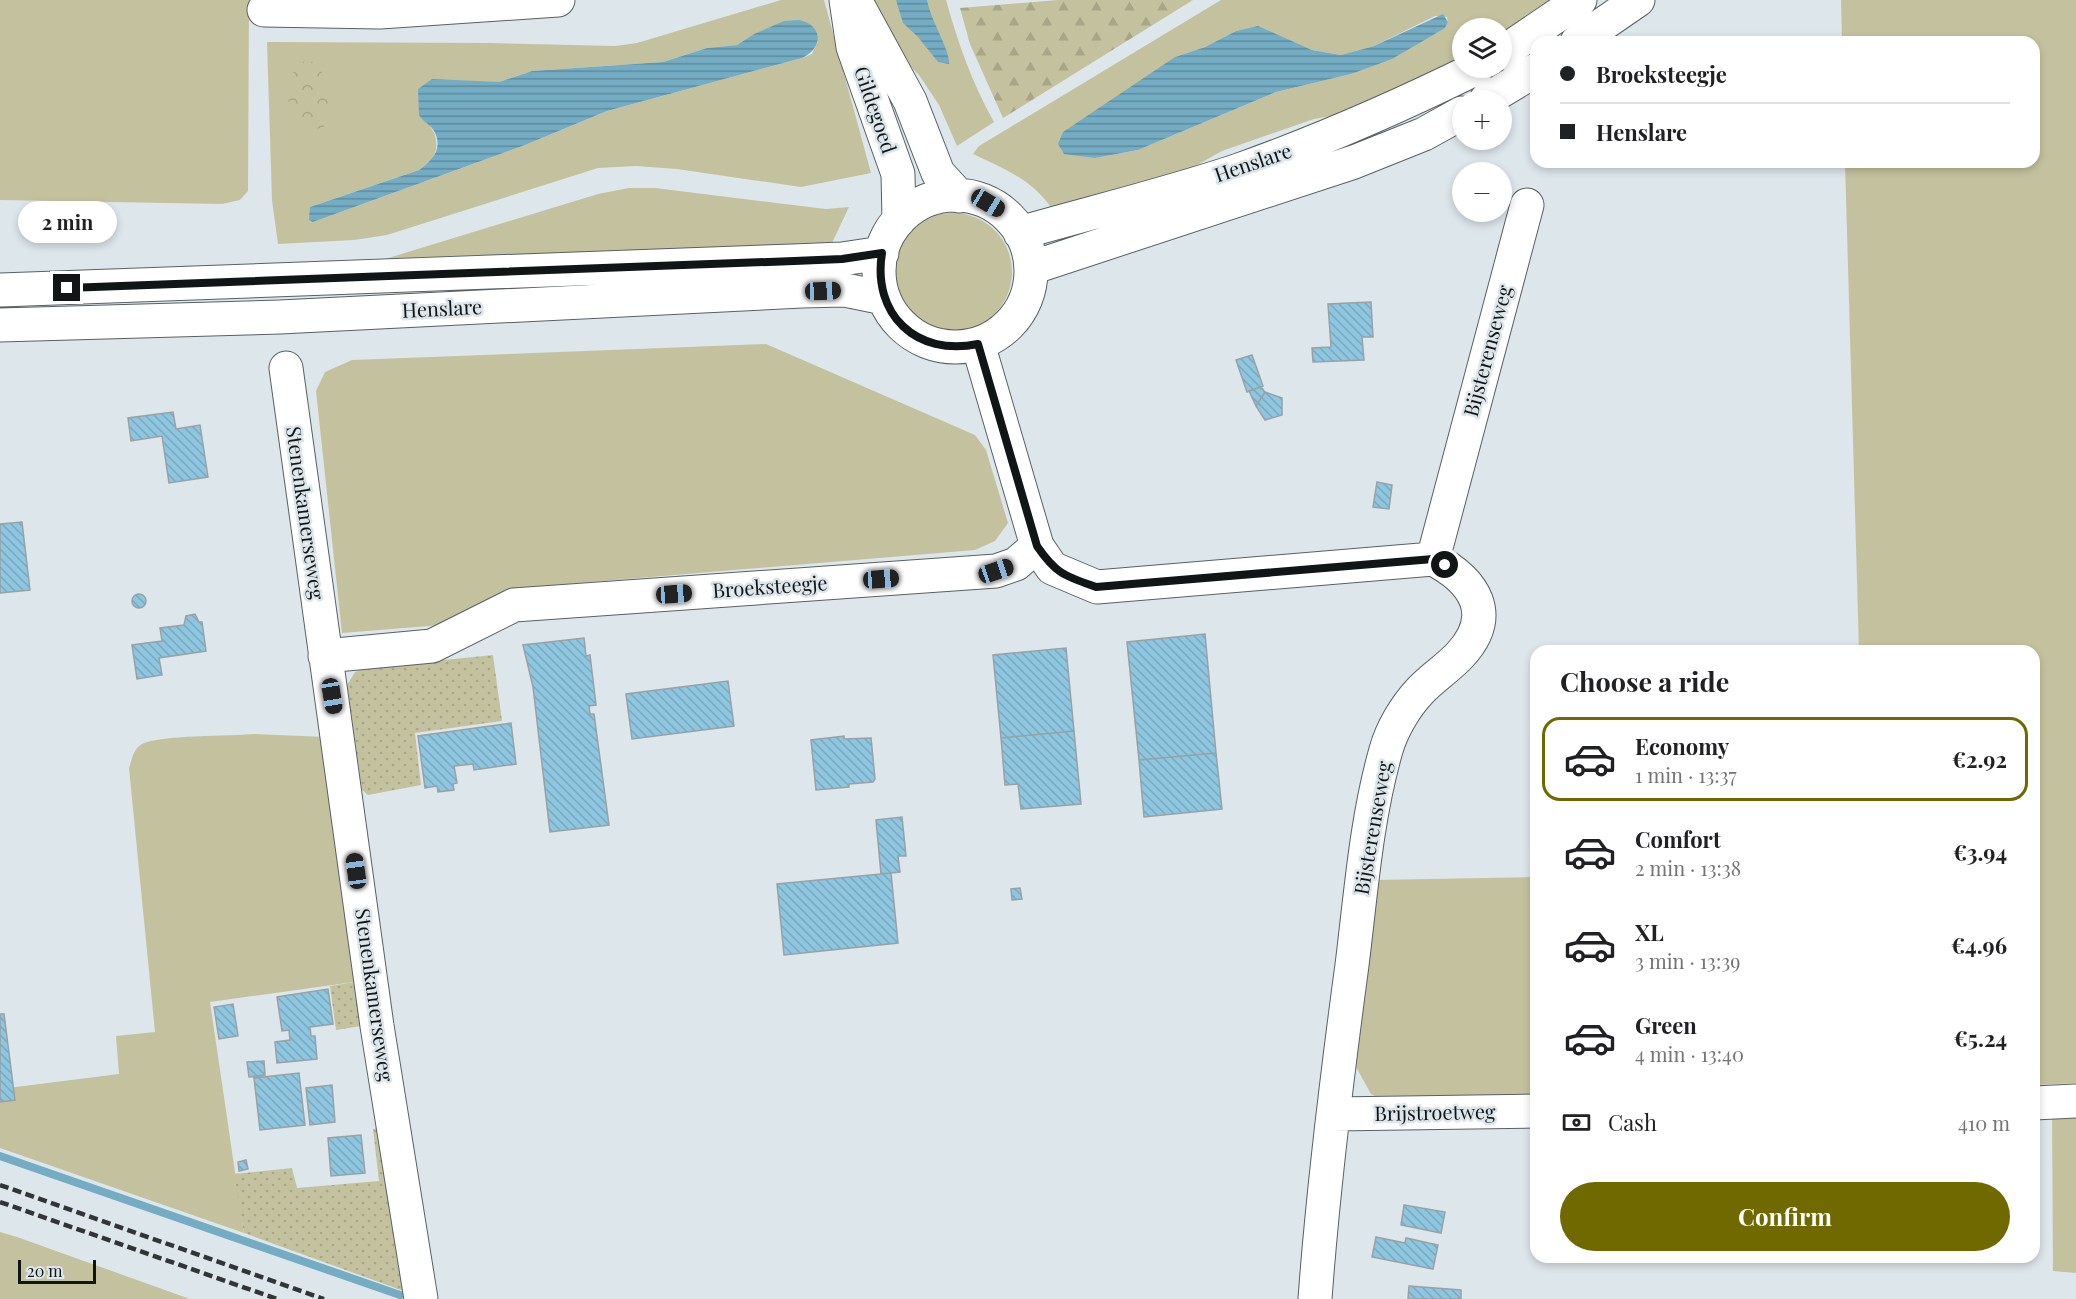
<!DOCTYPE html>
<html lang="en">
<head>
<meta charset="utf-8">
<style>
  :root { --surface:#fff; --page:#f2f2f2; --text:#202124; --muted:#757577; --line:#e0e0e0; --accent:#706900 }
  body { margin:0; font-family:"Playfair Display",serif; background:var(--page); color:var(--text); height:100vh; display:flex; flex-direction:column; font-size:22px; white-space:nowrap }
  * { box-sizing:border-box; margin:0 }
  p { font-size:20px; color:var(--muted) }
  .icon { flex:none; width:33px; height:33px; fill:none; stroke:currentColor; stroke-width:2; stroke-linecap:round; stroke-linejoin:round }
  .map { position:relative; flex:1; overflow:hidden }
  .sheet { position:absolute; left:1530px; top:645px; width:510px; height:618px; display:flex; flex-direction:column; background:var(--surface); border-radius:18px; box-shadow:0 3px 9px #0003 }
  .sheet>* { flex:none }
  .hud { position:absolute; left:1530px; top:36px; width:510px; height:132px; border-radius:18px; box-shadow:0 3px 9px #0003; display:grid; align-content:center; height:132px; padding:0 30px; background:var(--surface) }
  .buttons { position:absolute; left:1452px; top:18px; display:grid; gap:12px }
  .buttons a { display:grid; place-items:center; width:60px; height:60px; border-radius:50%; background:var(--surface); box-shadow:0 3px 9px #0003; font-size:30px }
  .scale { position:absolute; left:18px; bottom:15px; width:78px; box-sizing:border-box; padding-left:6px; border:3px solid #111516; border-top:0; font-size:16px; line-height:21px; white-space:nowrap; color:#111516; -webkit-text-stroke:4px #dde6eb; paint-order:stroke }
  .end { position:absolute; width:27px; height:27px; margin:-14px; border:8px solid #111516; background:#fff; box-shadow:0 0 0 3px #fff }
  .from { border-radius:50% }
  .bubble { position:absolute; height:42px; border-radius:21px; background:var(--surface); box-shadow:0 3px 9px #0003; font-size:20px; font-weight:700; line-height:42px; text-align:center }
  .car { position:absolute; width:18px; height:36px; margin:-18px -9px; border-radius:8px; box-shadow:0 0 4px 2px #0007; background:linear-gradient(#222 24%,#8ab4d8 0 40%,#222 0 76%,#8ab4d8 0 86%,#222 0) }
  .hud b { display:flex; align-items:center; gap:21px; height:57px; font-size:22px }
  .hud b+b { border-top:2px solid var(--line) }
  .hud i { width:15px; height:15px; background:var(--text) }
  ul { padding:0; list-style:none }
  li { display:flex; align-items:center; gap:18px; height:84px; margin:0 12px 9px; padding:0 18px; border:3px solid transparent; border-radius:18px }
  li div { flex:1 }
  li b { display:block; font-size:22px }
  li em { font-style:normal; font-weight:700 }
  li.selected { border-color:var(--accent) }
  li>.icon { width:54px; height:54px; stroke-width:1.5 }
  h2 { padding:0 30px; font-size:27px; line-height:72px }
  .pay { display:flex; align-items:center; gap:15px; height:66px; padding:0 30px; font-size:22px }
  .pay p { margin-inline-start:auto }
  .action { display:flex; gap:12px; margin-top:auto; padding:12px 30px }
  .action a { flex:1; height:69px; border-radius:36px; background:var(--accent); color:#fff; font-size:24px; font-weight:700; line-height:69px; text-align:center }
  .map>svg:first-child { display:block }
  .grass { fill:#c4c29e; fill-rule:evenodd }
  .forest { fill:url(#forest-firs) }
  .park { fill:url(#park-crowns) }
  .garden { fill:url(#garden-dots) }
  .water { fill:url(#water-rules) }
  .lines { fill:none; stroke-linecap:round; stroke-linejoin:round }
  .stream { stroke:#74acc4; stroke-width:8 }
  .building { fill:url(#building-back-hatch); stroke:#98a1a5; stroke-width:1.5 }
  .minor-casing { stroke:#586064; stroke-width:35 }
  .minor { stroke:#fff; stroke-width:33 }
  .rail { stroke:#313537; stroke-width:4.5; stroke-dasharray:9 4.5; stroke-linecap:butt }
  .route { stroke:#111516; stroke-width:8 }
  .labels { text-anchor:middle; stroke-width:5; stroke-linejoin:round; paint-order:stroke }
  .street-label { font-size:20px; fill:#111516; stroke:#dde6eb }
</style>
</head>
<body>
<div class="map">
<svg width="2076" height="1299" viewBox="0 0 2076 1299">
  <defs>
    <pattern id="forest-firs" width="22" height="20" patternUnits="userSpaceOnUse" patternTransform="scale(1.5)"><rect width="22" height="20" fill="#c4c29e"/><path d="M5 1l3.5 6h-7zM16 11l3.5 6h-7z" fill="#a7a687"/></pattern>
    <pattern id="park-crowns" width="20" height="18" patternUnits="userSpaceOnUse" patternTransform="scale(1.5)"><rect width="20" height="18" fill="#c4c29e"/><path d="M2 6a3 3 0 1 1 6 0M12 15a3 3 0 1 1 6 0" fill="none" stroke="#a7a687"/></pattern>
    <pattern id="garden-dots" width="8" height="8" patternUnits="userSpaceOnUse" patternTransform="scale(1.5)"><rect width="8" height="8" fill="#c4c29e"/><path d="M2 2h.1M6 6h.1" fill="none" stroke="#a7a687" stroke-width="1.8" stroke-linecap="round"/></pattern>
    <pattern id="water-rules" width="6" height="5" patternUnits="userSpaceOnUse" patternTransform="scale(1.5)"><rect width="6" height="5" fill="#74acc4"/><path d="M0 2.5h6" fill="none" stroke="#5e8b9e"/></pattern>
    <pattern id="building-back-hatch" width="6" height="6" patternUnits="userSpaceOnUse" patternTransform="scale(1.5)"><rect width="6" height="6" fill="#8ec6df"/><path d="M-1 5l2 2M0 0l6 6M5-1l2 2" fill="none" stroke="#79a9bf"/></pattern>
  </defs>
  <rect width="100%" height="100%" fill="#dde6eb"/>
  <path class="grass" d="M 0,0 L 249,0 L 248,191 L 240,200 L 222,204 L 0,200 Z
    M 781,0 L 824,0 L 871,173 L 801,187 L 677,169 L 636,166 L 598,168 L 387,235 L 354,240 L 278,244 L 272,200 L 267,42 L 490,43 L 615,46 L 637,43 ZM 754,34 L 818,41 L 812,54 L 802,58 L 607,111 L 525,145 L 313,222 L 310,207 L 419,170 L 431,161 C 439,149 438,136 429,125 L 486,82 L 499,82 L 532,71 L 663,62 L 707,48 L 737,45 Z
    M 868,0 L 946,0 C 958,43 972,83 994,122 L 957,146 L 939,105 L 919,75 L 896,52 Z
    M 1221,0 L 1564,0 L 1502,41 L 1502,28 L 1462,28 L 1462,63 L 1369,109 L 1314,119 L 1222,151 L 1174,178 L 1056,215 C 1035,180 1008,171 973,154 L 979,146 ZM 1435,16 L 1447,17 L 1448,22 L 1445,28 L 1351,74 L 1276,92 L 1138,150 L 1095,158 L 1175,57 L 1205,47 L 1236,31 L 1258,27 L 1312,50 L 1341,55 L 1374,46 Z
    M 1841,0 L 2076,0 L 2076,1083 L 2034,1085 L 2034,651 L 1859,651 L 1845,162 L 2034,162 L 2034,42 L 1842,42 Z
    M 629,188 L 655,188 L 826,209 L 849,207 L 831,245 L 318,267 L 319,261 L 385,259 L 598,194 Z
    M894 272a59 59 0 1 1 118 0a59 59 0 1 1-118 0Z
    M 766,344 L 975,435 L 986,450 L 1008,523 L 995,541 L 975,550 L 508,589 L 442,625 L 342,633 L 316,391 L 325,372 L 352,360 Z
    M 254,734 L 326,737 L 361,981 L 210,1002 L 244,1233 L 0,1148 L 0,1089 L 119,1074 L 116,1036 L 155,1032 L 129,768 C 132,760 133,749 142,744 C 159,735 231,736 254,734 Z
    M 1536,877 L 1536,1097 L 1381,1099 L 1371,1094 L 1356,1067 L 1374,880 Z
    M 2076,1112 L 2076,1273 L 2053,1271 L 2052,1113 Z
    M 0,1232 L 17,1237 L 190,1299 L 0,1299 Z"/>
  <path class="forest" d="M 1058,0 L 1193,0 L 1003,118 L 970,44 L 960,8 Z"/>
  <path class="park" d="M 305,60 L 318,64 C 327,83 336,106 325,126 L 317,129 L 302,121 L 287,99 L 289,77 Z"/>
  <path class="garden" d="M 493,655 L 502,721 L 415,733 L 421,785 L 368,795 L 362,790 L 347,685 L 355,672 L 366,668 Z
    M 361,981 L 367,1025 L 336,1030 L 330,986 Z
    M 385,1127 L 409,1293 L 244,1233 L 234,1174 L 292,1168 L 297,1188 L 379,1181 L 373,1129 Z"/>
  <path class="water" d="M 896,0 L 927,0 C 930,19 951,52 949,64 L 938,62 L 918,37 L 903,23 Z
    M 1443,14 L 1448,22 L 1445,28 L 1392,59 L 1351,74 L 1276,92 L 1138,150 L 1095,158 L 1064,154 L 1058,144 L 1063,132 L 1175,57 L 1205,47 L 1236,31 L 1258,26 L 1312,50 L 1341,55 L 1374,46 Z
    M 799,20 C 823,25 824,48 802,58 L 607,111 L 525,145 L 313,222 L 309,220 L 310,207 L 419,170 C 431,161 443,150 435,133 C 432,125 423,122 419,115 L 418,89 L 432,79 L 499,82 L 532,71 L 663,62 L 707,48 L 737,45 L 754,34 L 784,21 Z"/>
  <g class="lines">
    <path class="stream" d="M 0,1156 L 400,1295"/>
  </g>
  <path class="building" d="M 1371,302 L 1373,337 L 1362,337 L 1364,360 L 1313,362 L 1312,348 L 1331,347 L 1328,304 Z
    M 1252,355 L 1263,386 L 1247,392 L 1236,360 Z
    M 1261,387 L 1265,392 L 1256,406 L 1249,391 Z
    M 1265,392 L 1282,398 L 1282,415 L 1265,420 L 1256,406 Z
    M 173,412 L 176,429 L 200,425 L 208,477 L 169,483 L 162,436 L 131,441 L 128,418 Z
    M 1377,482 L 1392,485 L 1389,509 L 1373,507 Z
    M 22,522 L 30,590 L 0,593 L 0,524 Z
    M132 601a7 7 0 1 1 14 0a7 7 0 1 1-14 0Z
    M 195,614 L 199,622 L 202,622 L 206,651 L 159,658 L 162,675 L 137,679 L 132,645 L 162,641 L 160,628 L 184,625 L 186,616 Z
    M 1205,634 L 1216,753 L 1139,760 L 1127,642 Z
    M 584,638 L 586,656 L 590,655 L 596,705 L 589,706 L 590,714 L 594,714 L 609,825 L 550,832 L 533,687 L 523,645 Z
    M 1066,648 L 1074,731 L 1001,738 L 993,655 Z
    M 728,681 L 734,726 L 632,739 L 626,694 Z
    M 511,723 L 516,764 L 474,770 L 473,764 L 454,766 L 457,783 L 453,784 L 454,790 L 438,792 L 437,786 L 425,788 L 418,736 Z
    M 1074,731 L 1081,804 L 1021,809 L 1018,784 L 1005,785 L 1001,738 Z
    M 844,736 L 844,739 L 871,738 L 875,779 L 873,782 L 849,784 L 849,787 L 816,790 L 811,740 Z
    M 1216,753 L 1222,809 L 1144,817 L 1139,760 Z
    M 902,817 L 906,856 L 898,856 L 900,872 L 881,874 L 876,820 Z
    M 891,873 L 898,943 L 784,955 L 777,884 Z
    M 1020,888 L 1022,899 L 1012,900 L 1011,889 Z
    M 328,989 L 333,1024 L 310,1027 L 311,1036 L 315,1036 L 317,1059 L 277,1063 L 275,1042 L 290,1040 L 289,1030 L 282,1031 L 277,997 Z
    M 233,1004 L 238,1036 L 219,1039 L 214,1007 Z
    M 0,1014 L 4,1014 L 15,1100 L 0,1102 Z
    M 264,1061 L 265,1075 L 249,1077 L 247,1062 Z
    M 299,1073 L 305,1125 L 260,1130 L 254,1078 Z
    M 332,1085 L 335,1122 L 310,1125 L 306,1088 Z
    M 361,1135 L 365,1173 L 331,1176 L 328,1138 Z
    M 246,1160 L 248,1169 L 239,1171 L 238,1162 Z
    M 1404,1205 L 1445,1212 L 1441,1233 L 1401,1225 Z
    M 1376,1237 L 1405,1243 L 1406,1238 L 1438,1245 L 1433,1269 L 1372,1257 Z
    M 1409,1286 L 1461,1290 L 1461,1299 L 1408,1299 Z"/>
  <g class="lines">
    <g class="minor-casing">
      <path id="minor" d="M 846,0 L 853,47 L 898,174 L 899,220
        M 855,0 L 910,101 L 938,173 L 959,196
        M 264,10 L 380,12 L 558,0
        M 1577,42 L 1638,0
        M 1502,53 L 1580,0
        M 1486,100 L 1536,70
        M879 271a76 76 0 1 1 152 0a76 76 0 1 1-152 0Z
        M 1020,233 C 1093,212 1168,194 1239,170 C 1320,141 1400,106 1477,68
        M 1031,268 L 1354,162 L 1424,134 L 1462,113
        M 0,290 L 793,261 L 842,259 L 882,253
        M 0,325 L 280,317 L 802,291 L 845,290 L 884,298
        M 286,368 L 377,1026 L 421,1299
        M 1037,546 L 1052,568 L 1097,587 L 1433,559
        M 1433,559 L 1527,205
        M 325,656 L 432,646 L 514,605 L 996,571 L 1016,564 L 1037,546 L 978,344
        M 2034,1103 L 2076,1101
        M 1334,1114 L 1536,1111
        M 1315,1299 C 1323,1188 1337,1076 1352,965 C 1361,893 1366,820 1386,750 C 1392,729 1405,707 1420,691 C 1432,678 1448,668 1460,655 C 1497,615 1475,581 1433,559"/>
    </g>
    <use href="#minor" class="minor"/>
    <path class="rail" d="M 0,1185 L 324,1299
      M 0,1202 L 277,1299"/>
  </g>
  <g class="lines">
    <path class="route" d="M 67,288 L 794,261 L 842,259 L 882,253 C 872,314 916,357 978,344 L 1037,546 C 1056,574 1065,576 1096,587 L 1433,559 L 1445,565"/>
  </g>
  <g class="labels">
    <g class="street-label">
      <text transform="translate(875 110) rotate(71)" y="7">Gildegoed</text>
      <text transform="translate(1253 163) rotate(-19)" y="7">Henslare</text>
      <text transform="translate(442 309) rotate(-3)" y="7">Henslare</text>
      <text transform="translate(1488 351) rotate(-75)" y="7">Bijsterenseweg</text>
      <text transform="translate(305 513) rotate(82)" y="7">Stenenkamerseweg</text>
      <text transform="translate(770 587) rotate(-4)" y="7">Broeksteegje</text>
      <text transform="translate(1373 828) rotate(-80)" y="7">Bijsterenseweg</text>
      <text transform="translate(374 995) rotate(82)" y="7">Stenenkamerseweg</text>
      <text transform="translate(1435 1113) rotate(-1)" y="7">Brijstroetweg</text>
    </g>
  </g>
</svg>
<div class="buttons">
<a><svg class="icon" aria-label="layers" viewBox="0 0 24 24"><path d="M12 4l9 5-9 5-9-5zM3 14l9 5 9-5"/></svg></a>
<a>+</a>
<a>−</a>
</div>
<div class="scale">20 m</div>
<i class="end from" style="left:1445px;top:565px"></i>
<i class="end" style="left:67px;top:288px"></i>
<div class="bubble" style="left:18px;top:201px;width:99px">2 min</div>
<i class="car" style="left:988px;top:203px;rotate:121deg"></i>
<i class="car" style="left:823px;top:291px;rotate:88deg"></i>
<i class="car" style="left:996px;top:571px;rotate:71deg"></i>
<i class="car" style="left:881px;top:579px;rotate:86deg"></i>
<i class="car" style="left:674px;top:594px;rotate:86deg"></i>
<i class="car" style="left:332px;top:696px;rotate:171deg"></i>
<i class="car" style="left:356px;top:871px;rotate:352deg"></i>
<div class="hud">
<b><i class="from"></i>Broeksteegje</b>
<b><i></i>Henslare</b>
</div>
<section class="sheet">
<h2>Choose a ride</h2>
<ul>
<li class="selected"><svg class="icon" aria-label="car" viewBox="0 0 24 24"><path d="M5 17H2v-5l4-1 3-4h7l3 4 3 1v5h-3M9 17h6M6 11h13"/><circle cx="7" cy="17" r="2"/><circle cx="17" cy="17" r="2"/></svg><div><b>Economy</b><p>1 min · 13:37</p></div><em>€2.92</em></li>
<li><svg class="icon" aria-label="car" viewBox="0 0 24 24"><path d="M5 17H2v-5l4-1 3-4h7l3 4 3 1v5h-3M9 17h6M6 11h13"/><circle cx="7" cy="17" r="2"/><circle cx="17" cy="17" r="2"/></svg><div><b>Comfort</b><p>2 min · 13:38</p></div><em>€3.94</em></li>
<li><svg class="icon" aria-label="car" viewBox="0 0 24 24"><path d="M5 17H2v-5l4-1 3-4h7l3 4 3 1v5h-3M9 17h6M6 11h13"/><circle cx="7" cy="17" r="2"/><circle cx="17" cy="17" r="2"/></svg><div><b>XL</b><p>3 min · 13:39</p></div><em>€4.96</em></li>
<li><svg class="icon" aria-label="car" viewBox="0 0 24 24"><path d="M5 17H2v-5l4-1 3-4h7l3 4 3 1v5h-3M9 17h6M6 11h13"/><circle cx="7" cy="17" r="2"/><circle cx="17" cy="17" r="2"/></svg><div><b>Green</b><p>4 min · 13:40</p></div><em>€5.24</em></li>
</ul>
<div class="pay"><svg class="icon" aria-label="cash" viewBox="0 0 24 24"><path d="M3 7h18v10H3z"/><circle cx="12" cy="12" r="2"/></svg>Cash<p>410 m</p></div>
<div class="action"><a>Confirm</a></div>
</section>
</div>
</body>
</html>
